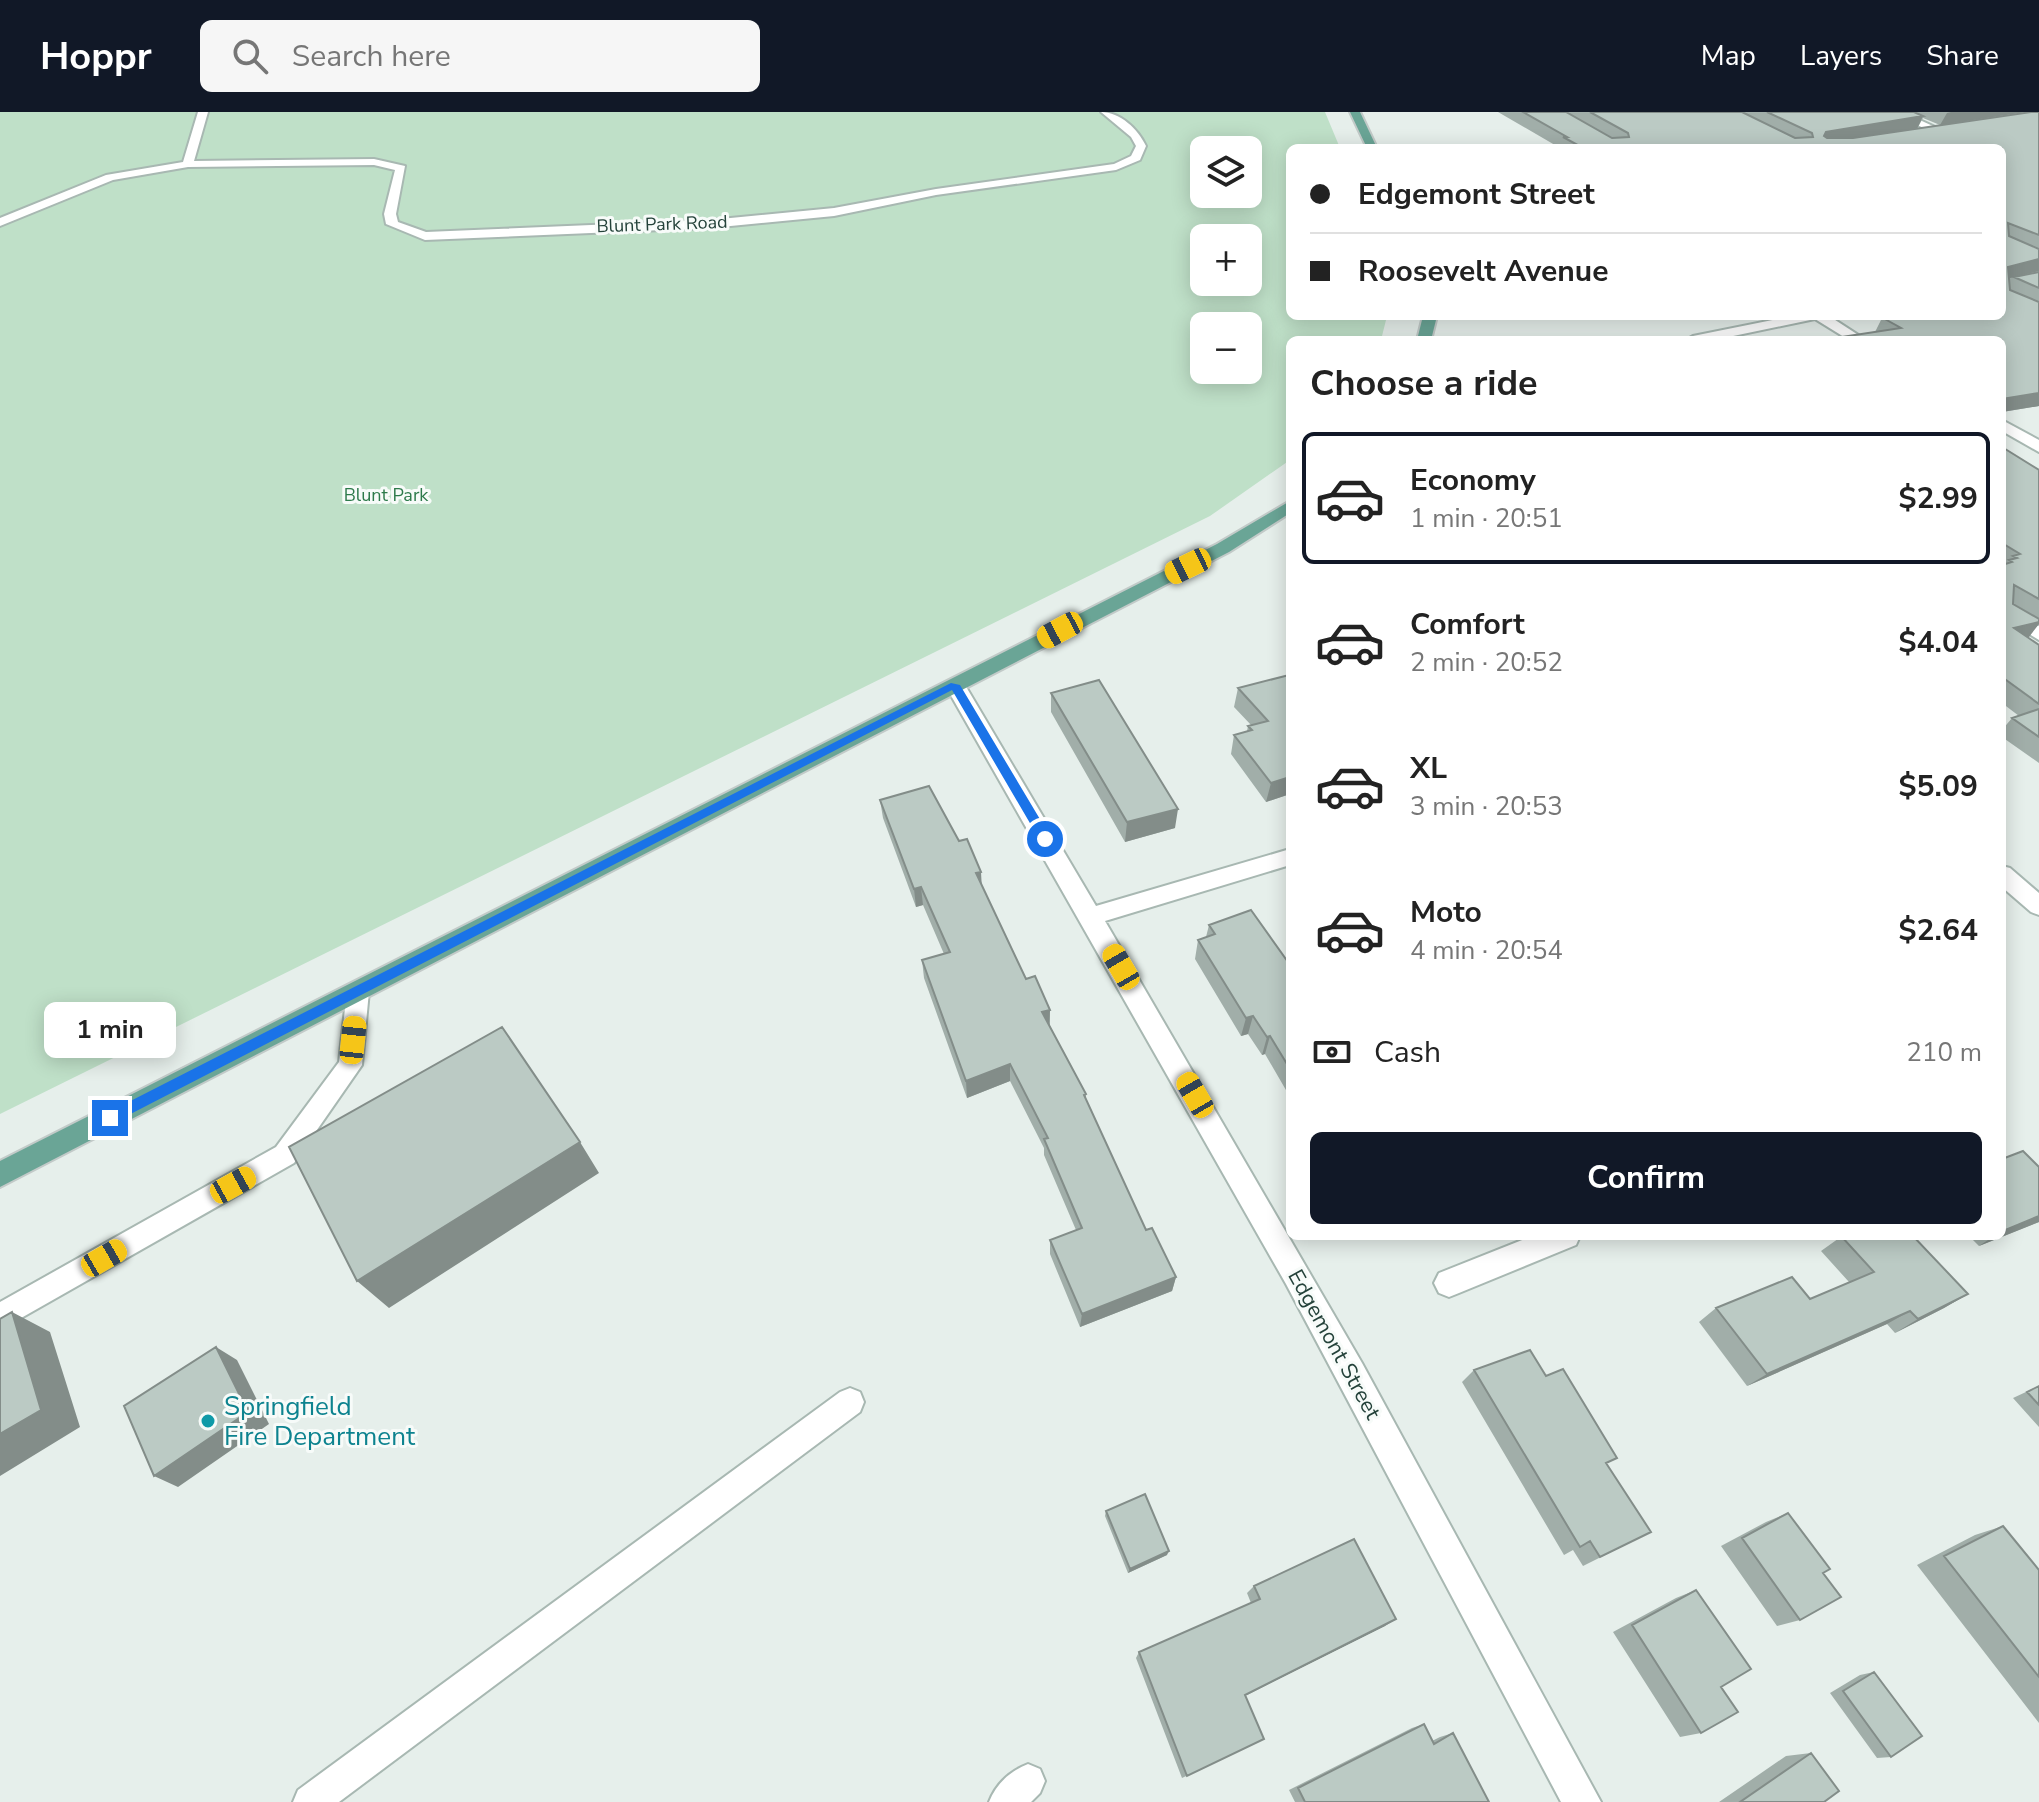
<!DOCTYPE html>
<html lang="en">
<head>
<meta charset="utf-8">
<style>
  :root { --surface:#fff; --page:#f6f6f6; --text:#222; --muted:#767676; --line:#e0e0e0; --accent:#111827 }
  body { margin:0; font-family:"Nunito Sans",sans-serif; background:var(--page); color:var(--text); height:100vh; display:flex; flex-direction:column; font-size:30px; white-space:nowrap }
  * { box-sizing:border-box; margin:0 }
  p { font-size:26px; color:var(--muted) }
  .icon { flex:none; width:44px; height:44px; fill:none; stroke:currentColor; stroke-width:2; stroke-linecap:round; stroke-linejoin:round }
  .map { position:relative; flex:1; overflow:hidden }
  .side { position:absolute; left:1286px; top:224px; width:720px; height:904px; display:flex; flex-direction:column; background:var(--surface); border-radius:12px; box-shadow:0 4px 20px #0003 }
  .side>* { flex:none }
  .guide { position:absolute; left:1286px; top:32px; width:720px; height:176px; border-radius:12px; box-shadow:0 4px 20px #0003; display:grid; align-content:center; height:176px; padding:0 24px; background:var(--surface) }
  .tools { position:absolute; left:1190px; top:24px; display:grid; gap:16px }
  .tools a { display:grid; place-items:center; width:72px; height:72px; border-radius:12px; background:var(--surface); box-shadow:0 4px 20px #0003; font-size:40px }
  .end { position:absolute; width:36px; height:36px; margin:-18px; border:10px solid #1a73e8; background:#fff; box-shadow:0 0 0 4px #fff }
  .from { border-radius:50% }
  .bubble { position:absolute; height:56px; border-radius:12px; background:var(--surface); box-shadow:0 4px 20px #0003; font-size:26px; font-weight:700; line-height:56px; text-align:center }
  .car { position:absolute; width:24px; height:48px; margin:-24px -12px; border-radius:10px; box-shadow:0 0 6px 2px #0007; background:linear-gradient(#f5c518 24%,#345 0 40%,#f5c518 0 76%,#345 0 86%,#f5c518 0) }
  .guide b { display:flex; align-items:center; gap:28px; height:76px; font-size:30px }
  .guide b+b { border-top:2px solid var(--line) }
  .guide i { width:20px; height:20px; background:var(--text) }
  ul { padding:0; list-style:none }
  li { display:flex; align-items:center; gap:24px; height:132px; margin:0 16px 12px; padding:0 8px; border:4px solid transparent; border-radius:12px }
  li div { flex:1 }
  li b { display:block; font-size:30px }
  li em { font-style:normal; font-weight:700 }
  li.on { border-color:var(--accent) }
  li>.icon { width:72px; height:72px; stroke-width:1.5 }
  h2 { padding:0 24px; font-size:36px; line-height:96px }
  .pay { display:flex; align-items:center; gap:20px; height:88px; padding:0 24px; font-size:30px }
  .pay p { margin-inline-start:auto }
  .button { display:flex; gap:16px; margin-top:auto; padding:16px 24px }
  .button a { flex:1; height:92px; border-radius:12px; background:var(--accent); color:#fff; font-size:32px; font-weight:700; line-height:92px; text-align:center }
  header { display:flex; align-items:center; gap:48px; box-sizing:border-box; height:112px; padding:0 40px; background:var(--accent); color:#fff }
  header strong { font-size:38px }
  nav { display:flex; gap:44px; margin-inline-start:auto; font-size:28px }
  .search { width:560px; height:72px; background:var(--page); display:flex; align-items:center; gap:20px; box-sizing:border-box; padding:0 28px; border-radius:12px; color:var(--muted); font-size:30px }
  .map>svg:first-child { display:block }
  .green { fill:#bfe0c8; fill-rule:evenodd }
  .lines { fill:none; stroke-linecap:round; stroke-linejoin:round }
  .lane-casing { stroke:#a8b8b2; stroke-width:4 }
  .street-casing { stroke:#a8b8b2; stroke-width:4 }
  .primary-casing { stroke:#c2cac8; stroke-width:4 }
  .lane { fill:#fff; fill-rule:evenodd }
  .street { fill:#fff; fill-rule:evenodd }
  .primary { fill:#6aa596; fill-rule:evenodd }
  .wall { fill:#a1aea9 }
  .shaded-wall { fill:#838d89 }
  .building { fill:#bbcac4; stroke:#838d89; stroke-width:2 }
  .route { fill:#1a73e8 }
  .culture-dot { fill:#0f9aa8; stroke:#f7fbf9; stroke-width:3 }
  .labels { text-anchor:middle; stroke-width:6; stroke-linejoin:round; paint-order:stroke }
  .far-street-label { font-size:18px; fill:#24423a; stroke:#f7fbf9 }
  .far-park-label { font-size:18px; fill:#2d7a4b; stroke:#f7fbf9 }
  .street-label { font-size:22px; fill:#24423a; stroke:#f7fbf9 }
  .near-culture-label { font-size:26px; fill:#0d838f; stroke:#f7fbf9; text-anchor:start }
</style>
</head>
<body>
<header>
<strong>Hoppr</strong>
<div class="search"><svg class="icon" aria-label="search" viewBox="0 0 24 24"><circle cx="10" cy="10" r="6"/><path d="M15 15l6 6"/></svg>Search here</div>
<nav><a>Map</a><a>Layers</a><a>Share</a></nav>
</header>
<div class="map">
<svg width="2039" height="1690" viewBox="0 0 2039 1690">
  <rect width="100%" height="100%" fill="#e6efeb"/>
  <path class="green" d="M 0,0 L 1325,0 L 1340,36 L 1290,36 L 1290,204 L 1387,204 L 1381,228 L 1290,228 L 1290,348 L 1210,404 L 0,1002 ZM 1204,38 L 1248,38 L 1248,82 L 1204,82 ZM 1204,126 L 1248,126 L 1248,170 L 1204,170 ZM 1204,214 L 1248,214 L 1248,258 L 1204,258 Z"/>
  <g class="lines">
    <g class="lane-casing">
      <path id="lane" d="M 358,870 L 366,873 L 369,879 L 362,953 L 294,1051 L 0,1218 L 0,1190 L 276,1035 L 339,950 L 347,879 L 350,873 Z
        M 850,1276 L 860,1280 L 864,1290 L 860,1300 L 339,1690 L 293,1690 L 298,1678 L 840,1280 Z
        M 1028,1652 L 1040,1657 L 1045,1669 L 1040,1681 L 1031,1690 L 989,1690 C 996,1672 1010,1659 1028,1652 Z"/>
    </g>
    <g class="street-casing">
      <path id="street" d="M 198,0 L 208,0 L 194,49 L 374,47 L 405,54 L 396,102 L 398,110 L 426,120 L 710,108 L 834,96 L 936,77 L 1114,52 L 1131,44 L 1136,34 L 1131,25 L 1101,0 C 1120,0 1138,17 1146,34 L 1140,48 L 1116,58 L 936,83 L 834,104 L 710,116 L 425,128 L 386,112 L 384,102 L 395,58 L 374,53 L 188,55 L 113,68 L 0,114 L 0,106 L 106,63 L 183,50 Z
        M 1888,0 L 1902,0 L 1944,19 L 1935,21 Z
        M 2039,161 L 2039,169 L 2002,177 L 2002,169 Z
        M 1793,204 L 1829,204 L 1866,228 L 1849,228 L 1815,207 L 1714,228 L 1686,228 L 1693,224 Z
        M 2002,308 L 2039,328 L 2039,340 L 2002,319 Z
        M 2002,492 L 2039,514 L 2039,528 L 2002,505 Z
        M 955,567 L 965,573 L 1096,794 L 1290,737 L 1290,753 L 1105,809 L 1362,1251 L 1601,1690 L 1561,1690 L 1286,1172 L 945,573 Z
        M 2002,754 L 2010,756 L 2039,781 L 2039,803 L 2031,800 L 2002,775 Z
        M 1532,1124 L 1580,1124 L 1576,1133 L 1459,1181 L 1449,1185 L 1439,1181 L 1434,1171 L 1439,1161 Z"/>
    </g>
    <g class="primary-casing">
      <path id="primary" d="M 1350,0 L 1360,0 L 1377,36 L 1367,36 Z
        M 1423,204 L 1437,204 L 1431,228 L 1417,228 Z
        M 1290,389 L 1290,401 L 1229,440 L 0,1075 L 0,1049 L 1217,432 Z"/>
    </g>
    <use href="#lane" class="lane"/>
    <use href="#street" class="street"/>
    <use href="#primary" class="primary"/>
  </g>
  <path class="wall" d="M 1498,0 L 2026,0 L 1940,13 L 1923,6 L 1917,17 L 2039,0 L 2039,159 L 2015,165 L 2039,160 L 2039,294 L 2002,300 L 2002,228 L 1875,220 L 1881,208 L 1872,204 L 2002,204 L 2002,36 L 1560,36 Z
    M 2002,335 L 2039,358 L 2039,512 L 2027,525 L 2039,533 L 2039,651 L 2002,625 L 2002,618 L 2012,606 L 2019,604 L 2002,591 Z
    M 1289,563 L 1290,682 L 1266,690 L 1231,642 L 1234,623 L 1247,619 L 1248,614 L 1251,613 L 1234,595 L 1238,576 Z
    M 1051,581 L 1175,716 L 1125,730 L 1051,600 Z
    M 880,688 L 982,774 L 1026,867 L 1050,898 L 1050,914 L 1086,982 L 1086,987 L 1146,1118 L 1176,1165 L 1172,1179 L 1080,1215 L 1050,1142 L 1050,1128 L 1076,1118 L 1044,1043 L 1044,1036 L 1010,969 L 967,986 L 924,866 L 922,848 L 944,842 L 923,793 L 916,795 L 883,706 Z
    M 1209,813 L 1288,850 L 1290,849 L 1290,985 L 1265,942 L 1262,943 L 1248,922 L 1241,924 L 1195,847 L 1198,828 L 1206,825 Z
    M 2002,1047 L 2039,1110 L 1979,1134 L 1969,1124 L 2002,1124 Z
    M 1842,1124 L 1968,1182 L 1944,1196 L 1895,1221 L 1887,1212 L 1747,1274 L 1699,1210 L 1716,1196 L 1810,1187 L 1849,1170 L 1821,1139 Z
    M 1474,1258 L 1546,1264 L 1651,1420 L 1583,1454 L 1573,1438 L 1564,1443 L 1462,1270 Z
    M 2039,1274 L 2039,1315 L 2013,1286 Z
    M 1106,1399 L 1167,1443 L 1128,1461 L 1105,1404 Z
    M 1788,1401 L 1800,1508 L 1777,1514 L 1721,1434 L 1766,1410 Z
    M 2003,1414 L 2039,1458 L 2039,1611 L 1917,1453 L 1975,1423 Z
    M 1254,1474 L 1385,1514 L 1245,1584 L 1264,1627 L 1182,1666 L 1136,1546 L 1139,1540 L 1251,1491 L 1247,1481 Z
    M 1696,1478 L 1721,1575 L 1701,1621 L 1680,1625 L 1613,1520 L 1676,1486 Z
    M 1874,1560 L 1891,1645 L 1877,1646 L 1830,1581 L 1860,1563 Z
    M 1424,1612 L 1432,1629 L 1440,1625 L 1453,1621 L 1489,1690 L 1295,1690 L 1289,1678 L 1412,1616 Z
    M 1811,1641 L 1824,1690 L 1719,1690 L 1786,1644 Z"/>
  <path class="shaded-wall" d="M 1951,0 L 2026,0 L 1940,13 L 1947,1 Z
    M 1923,4 L 1917,17 L 1818,36 L 1826,20 Z
    M 2039,147 L 2039,159 L 2002,168 L 2008,155 Z
    M 2039,281 L 2039,294 L 2002,300 L 2002,287 Z
    M 2039,510 L 2039,512 L 2029,525 L 2002,532 L 2014,516 Z
    M 1290,665 L 1290,682 L 1266,690 L 1271,671 Z
    M 1178,697 L 1175,716 L 1125,730 L 1127,710 Z
    M 981,760 L 982,778 L 976,761 Z
    M 921,775 L 923,793 L 916,795 L 914,777 Z
    M 1050,898 L 1049,916 L 1042,900 Z
    M 1253,904 L 1248,922 L 1241,924 L 1246,906 Z
    M 1270,924 L 1265,942 L 1262,943 L 1267,925 Z
    M 1010,952 L 1010,969 L 967,986 L 966,969 Z
    M 580,1030 L 599,1061 L 389,1196 L 357,1169 Z
    M 2039,1104 L 2039,1110 L 1979,1134 L 1994,1124 L 2002,1124 L 2002,1119 Z
    M 1176,1165 L 1172,1179 L 1080,1215 L 1082,1202 Z
    M 1968,1182 L 1944,1196 L 1895,1221 L 1918,1207 Z
    M 1910,1199 L 1887,1212 L 1747,1274 L 1767,1262 Z
    M 12,1200 L 50,1220 L 80,1315 L 0,1364 L 0,1322 Z
    M 216,1235 L 237,1248 L 269,1312 L 178,1375 L 154,1364 Z
    M 1169,1439 L 1167,1443 L 1128,1461 L 1130,1457 Z
    M 1396,1507 L 1385,1514 L 1238,1587 L 1245,1583 Z"/>
  <path class="building" d="M 1523,0 L 1566,0 L 1612,26 L 1629,25 L 1628,21 L 1590,0 L 1742,0 L 1795,26 L 1813,25 L 1812,21 L 1767,0 L 1914,0 L 1923,4 L 1826,20 L 1824,24 L 1827,26 L 1853,26 L 2031,0 L 2039,0 L 2039,123 L 2008,111 L 2009,124 L 2039,137 L 2039,147 L 2008,155 L 2010,178 L 2039,190 L 2039,281 L 2002,287 L 2002,228 L 1822,228 L 1901,216 L 1883,206 L 1892,204 L 2002,204 L 2002,36 L 1583,36 L 1563,25 L 1567,25 Z
    M 2039,160 L 2039,176 L 2014,165 Z
    M 2002,335 L 2039,358 L 2039,487 L 2014,473 L 2013,492 L 2039,507 L 2039,510 L 2014,516 L 2039,533 L 2039,592 L 2002,565 L 2002,453 L 2012,450 L 2009,448 L 2017,446 L 2013,444 L 2020,442 L 2002,431 Z
    M 1289,563 L 1290,665 L 1271,671 L 1234,623 L 1252,618 L 1248,614 L 1268,609 L 1238,576 Z
    M 1099,568 L 1178,697 L 1127,710 L 1051,581 Z
    M 2039,597 L 2039,625 L 2012,606 Z
    M 929,674 L 959,729 L 967,727 L 981,760 L 976,761 L 1026,867 L 1035,864 L 1050,898 L 1042,900 L 1086,982 L 1084,983 L 1146,1118 L 1152,1116 L 1176,1165 L 1082,1202 L 1050,1128 L 1082,1116 L 1044,1027 L 1048,1026 L 1010,952 L 966,969 L 922,848 L 950,840 L 921,775 L 914,777 L 880,688 Z
    M 1251,798 L 1288,850 L 1290,849 L 1290,957 L 1270,924 L 1267,925 L 1253,904 L 1246,906 L 1198,828 L 1215,822 L 1209,813 Z
    M 502,915 L 580,1030 L 357,1169 L 289,1035 Z
    M 2023,1039 L 2039,1055 L 2039,1104 L 2003,1119 L 2002,1047 Z
    M 1841,1124 L 1913,1124 L 1968,1182 L 1918,1207 L 1910,1199 L 1767,1262 L 1716,1196 L 1792,1165 L 1810,1187 L 1874,1160 Z
    M 12,1200 L 41,1298 L 0,1322 L 0,1207 Z
    M 216,1235 L 248,1300 L 154,1364 L 124,1294 Z
    M 1530,1238 L 1546,1264 L 1563,1257 L 1617,1346 L 1606,1351 L 1651,1420 L 1600,1445 L 1590,1429 L 1580,1435 L 1474,1258 Z
    M 2039,1274 L 2039,1293 L 2027,1280 Z
    M 1145,1382 L 1169,1439 L 1130,1457 L 1106,1399 Z
    M 1788,1401 L 1830,1457 L 1823,1461 L 1841,1485 L 1800,1508 L 1742,1426 Z
    M 2003,1414 L 2039,1458 L 2039,1565 L 1944,1444 Z
    M 1354,1427 L 1396,1507 L 1245,1583 L 1264,1627 L 1187,1664 L 1139,1540 L 1260,1487 L 1254,1474 Z
    M 1696,1478 L 1751,1557 L 1721,1575 L 1738,1600 L 1701,1621 L 1632,1513 Z
    M 1874,1560 L 1922,1624 L 1891,1645 L 1843,1579 Z
    M 1424,1612 L 1434,1632 L 1453,1621 L 1489,1690 L 1305,1690 L 1298,1676 Z
    M 1811,1641 L 1839,1679 L 1824,1690 L 1740,1690 Z"/>
  <path class="route" d="M 951,571 L 960,573 L 1050,724 L 1050,730 L 1041,730 L 952,578 L 115,1010 L 105,1010 L 105,1002 Z"/>
  <circle class="culture-dot" cx="208" cy="1309" r="8"/>
  <g class="labels">
    <g class="far-street-label">
      <text transform="translate(662 112) rotate(-2)" y="6">Blunt Park Road</text>
    </g>
    <g class="far-park-label">
      <text x="386" y="389">Blunt Park</text>
    </g>
    <g class="street-label">
      <text transform="translate(1335 1232) rotate(61)" y="8">Edgemont Street</text>
    </g>
    <g class="near-culture-label">
      <text x="224" y="1303">Springfield<tspan x="224" dy="30">Fire Department</tspan></text>
    </g>
  </g>
</svg>
<div class="tools">
<a><svg class="icon" aria-label="layers" viewBox="0 0 24 24"><path d="M12 4l9 5-9 5-9-5zM3 14l9 5 9-5"/></svg></a>
<a>+</a>
<a>−</a>
</div>
<i class="end from" style="left:1045px;top:727px"></i>
<i class="end" style="left:110px;top:1006px"></i>
<div class="bubble" style="left:44px;top:890px;width:132px">1 min</div>
<i class="car" style="left:1188px;top:454px;rotate:244deg"></i>
<i class="car" style="left:1060px;top:518px;rotate:242deg"></i>
<i class="car" style="left:1121px;top:855px;rotate:330deg"></i>
<i class="car" style="left:353px;top:928px;rotate:6deg"></i>
<i class="car" style="left:1195px;top:983px;rotate:330deg"></i>
<i class="car" style="left:233px;top:1073px;rotate:61deg"></i>
<i class="car" style="left:104px;top:1146px;rotate:60deg"></i>
<div class="guide">
<b><i class="from"></i>Edgemont Street</b>
<b><i></i>Roosevelt Avenue</b>
</div>
<section class="side">
<h2>Choose a ride</h2>
<ul>
<li class="on"><svg class="icon" aria-label="car" viewBox="0 0 24 24"><path d="M5 17H2v-5l4-1 3-4h7l3 4 3 1v5h-3M9 17h6M6 11h13"/><circle cx="7" cy="17" r="2"/><circle cx="17" cy="17" r="2"/></svg><div><b>Economy</b><p>1 min · 20:51</p></div><em>$2.99</em></li>
<li><svg class="icon" aria-label="car" viewBox="0 0 24 24"><path d="M5 17H2v-5l4-1 3-4h7l3 4 3 1v5h-3M9 17h6M6 11h13"/><circle cx="7" cy="17" r="2"/><circle cx="17" cy="17" r="2"/></svg><div><b>Comfort</b><p>2 min · 20:52</p></div><em>$4.04</em></li>
<li><svg class="icon" aria-label="car" viewBox="0 0 24 24"><path d="M5 17H2v-5l4-1 3-4h7l3 4 3 1v5h-3M9 17h6M6 11h13"/><circle cx="7" cy="17" r="2"/><circle cx="17" cy="17" r="2"/></svg><div><b>XL</b><p>3 min · 20:53</p></div><em>$5.09</em></li>
<li><svg class="icon" aria-label="car" viewBox="0 0 24 24"><path d="M5 17H2v-5l4-1 3-4h7l3 4 3 1v5h-3M9 17h6M6 11h13"/><circle cx="7" cy="17" r="2"/><circle cx="17" cy="17" r="2"/></svg><div><b>Moto</b><p>4 min · 20:54</p></div><em>$2.64</em></li>
</ul>
<div class="pay"><svg class="icon" aria-label="cash" viewBox="0 0 24 24"><path d="M3 7h18v10H3z"/><circle cx="12" cy="12" r="2"/></svg>Cash<p>210 m</p></div>
<div class="button"><a>Confirm</a></div>
</section>
</div>
</body>
</html>
